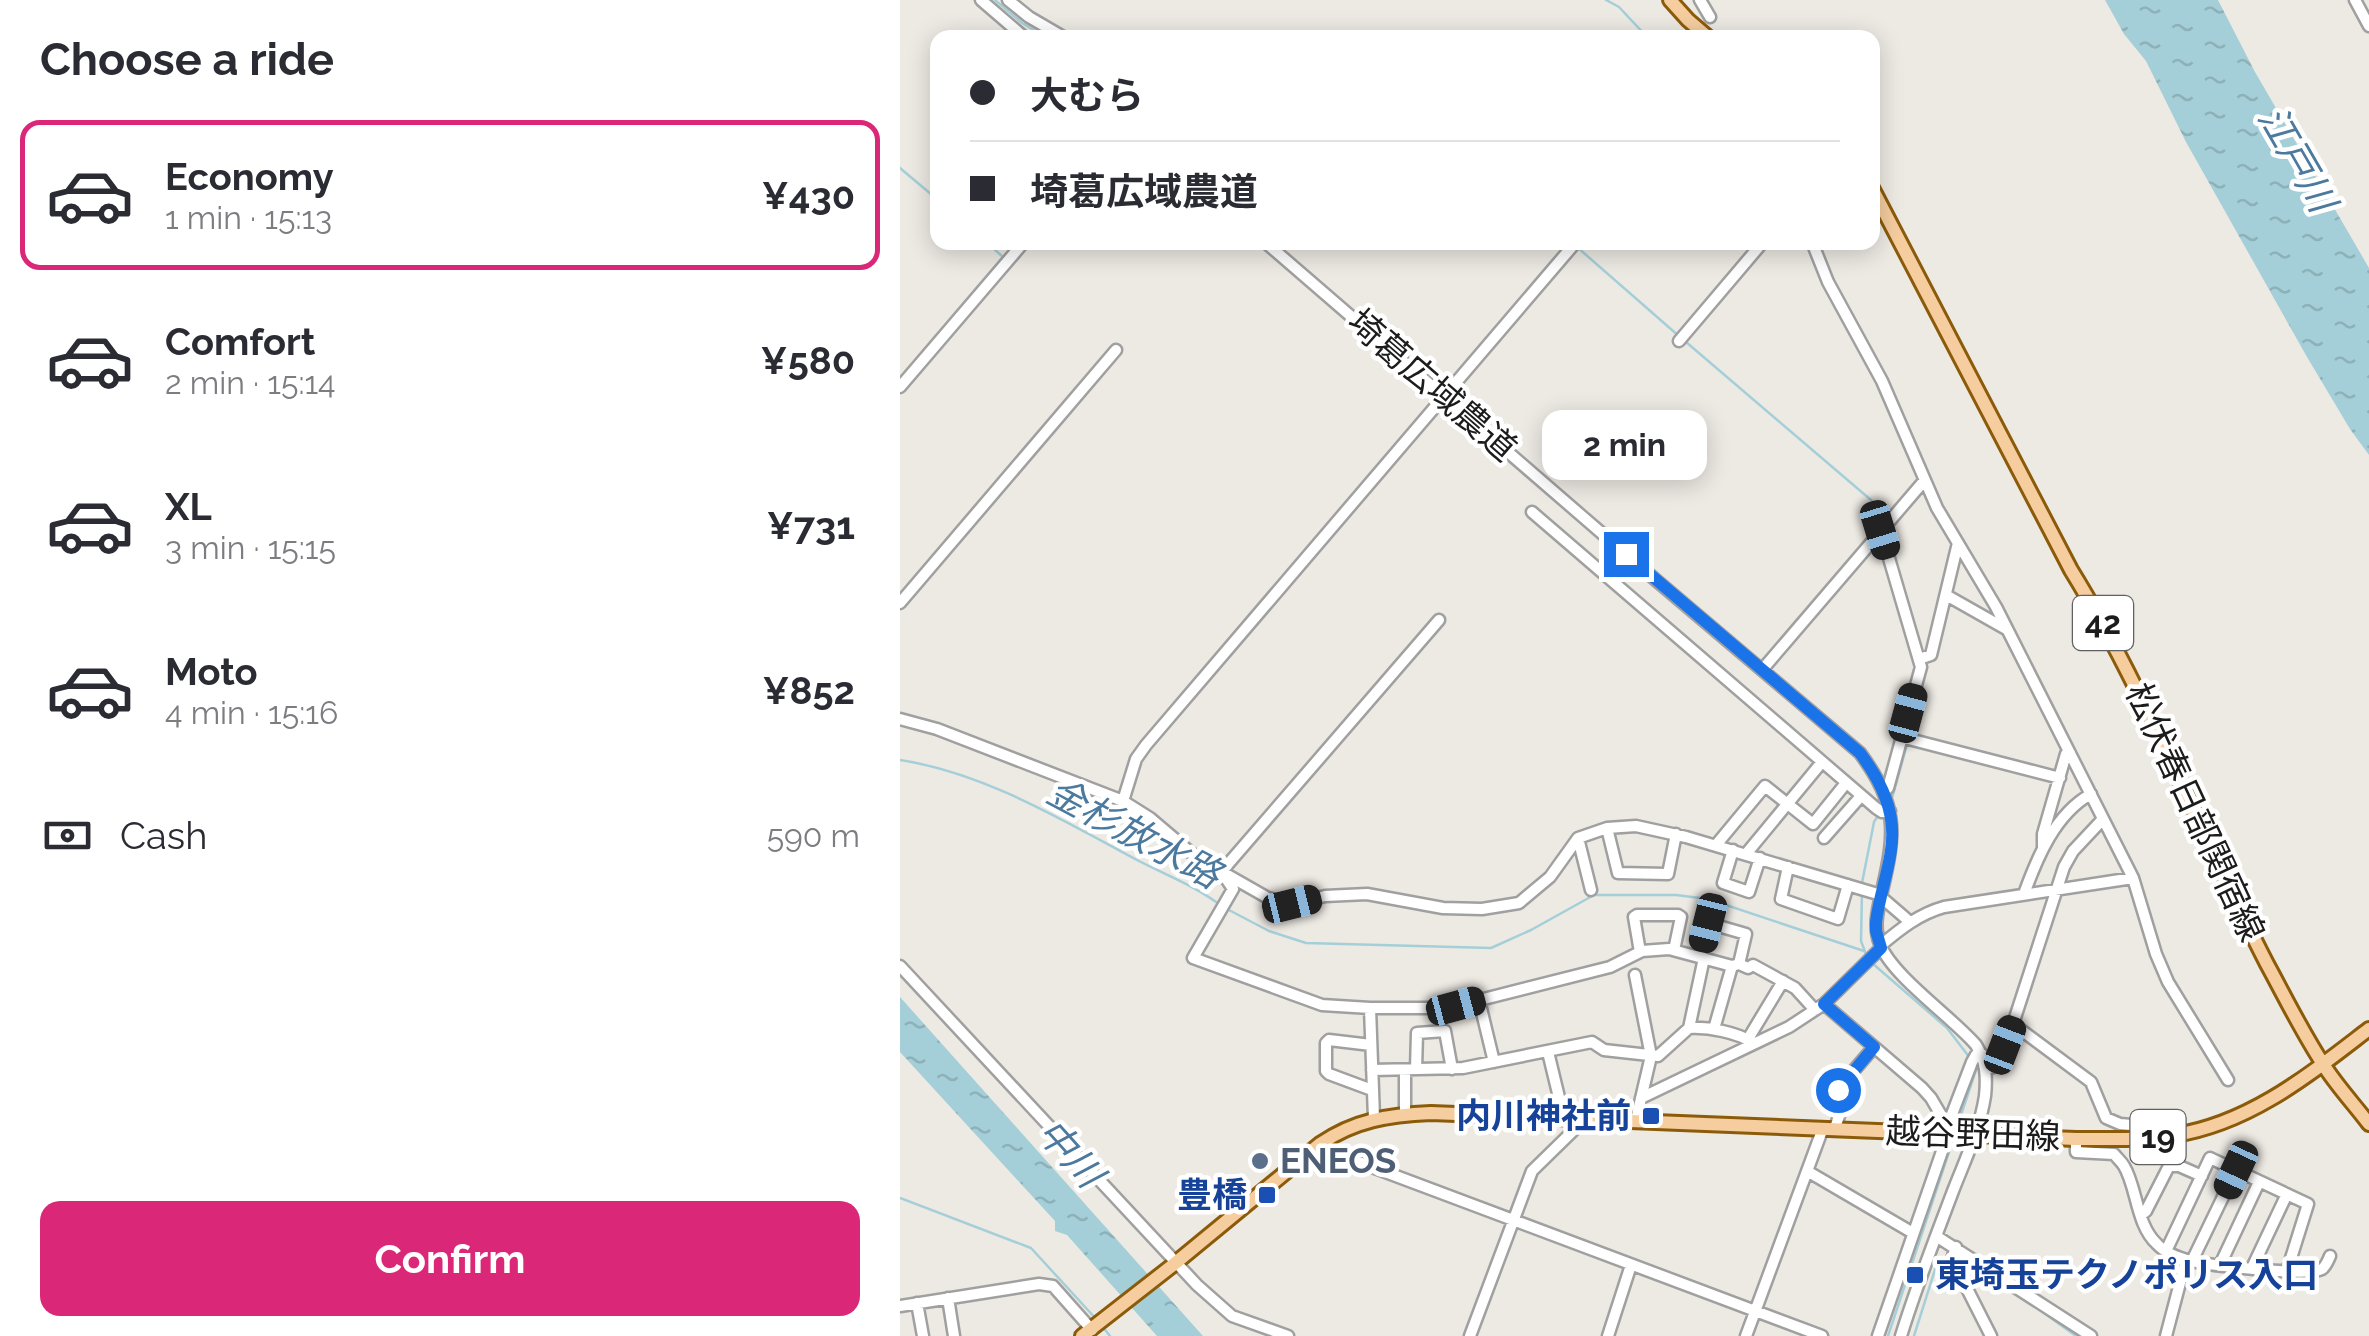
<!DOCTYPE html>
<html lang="en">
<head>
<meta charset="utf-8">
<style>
  :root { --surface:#fff; --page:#f2f2f3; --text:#2b2b33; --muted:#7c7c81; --line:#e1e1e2; --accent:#db2777 }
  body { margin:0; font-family:Raleway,"Noto Sans JP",sans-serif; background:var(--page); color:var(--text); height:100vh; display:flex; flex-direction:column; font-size:38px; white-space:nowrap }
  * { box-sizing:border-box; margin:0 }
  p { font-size:32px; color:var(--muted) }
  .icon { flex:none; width:55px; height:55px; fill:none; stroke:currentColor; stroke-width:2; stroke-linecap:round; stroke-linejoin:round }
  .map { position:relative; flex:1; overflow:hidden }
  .details { display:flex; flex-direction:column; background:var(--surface); width:900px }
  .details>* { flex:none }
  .hud { position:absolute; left:30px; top:30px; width:950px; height:220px; border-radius:20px; box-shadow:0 5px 25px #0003; display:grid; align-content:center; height:220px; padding:0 40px; background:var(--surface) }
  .end { position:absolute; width:45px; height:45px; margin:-22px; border:12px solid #1a73e8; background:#fff; box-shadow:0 0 0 5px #fff }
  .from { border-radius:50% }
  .bubble { position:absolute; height:70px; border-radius:20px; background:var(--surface); box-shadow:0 5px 25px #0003; font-size:32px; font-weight:700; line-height:70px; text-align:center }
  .car { position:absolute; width:30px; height:60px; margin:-30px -15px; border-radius:12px; box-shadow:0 0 8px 2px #0007; background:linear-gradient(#222 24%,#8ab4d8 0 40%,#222 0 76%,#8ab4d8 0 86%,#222 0) }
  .hud b { display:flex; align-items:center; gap:35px; height:95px; font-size:38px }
  .hud b+b { border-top:2px solid var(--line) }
  .hud i { width:25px; height:25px; background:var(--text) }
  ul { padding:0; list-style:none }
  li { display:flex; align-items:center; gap:30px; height:150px; margin:0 20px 15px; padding:0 20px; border:5px solid transparent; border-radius:20px }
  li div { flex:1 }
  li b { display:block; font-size:38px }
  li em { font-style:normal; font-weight:700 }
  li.current { border-color:var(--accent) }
  li>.icon { width:90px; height:90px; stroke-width:1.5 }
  h2 { padding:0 40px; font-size:45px; line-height:120px }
  .pay { display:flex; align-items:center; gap:25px; height:110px; padding:0 40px; font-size:38px }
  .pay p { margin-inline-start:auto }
  .cta { display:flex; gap:20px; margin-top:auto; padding:20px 40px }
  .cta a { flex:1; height:115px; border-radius:20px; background:var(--accent); color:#fff; font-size:40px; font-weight:700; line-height:115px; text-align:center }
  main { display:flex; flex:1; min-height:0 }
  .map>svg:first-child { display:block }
  .water { fill:url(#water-ripples) }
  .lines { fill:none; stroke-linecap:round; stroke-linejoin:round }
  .stream { stroke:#a5cfd8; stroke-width:2.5 }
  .minor-casing { stroke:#a0a0a0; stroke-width:15 }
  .major-casing { stroke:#8b5b09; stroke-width:18 }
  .minor { stroke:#fff; stroke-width:10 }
  .major { stroke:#f5cd9f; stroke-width:12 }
  .route { stroke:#1a73e8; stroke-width:12 }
  .transit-dot { fill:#1a4fb4; stroke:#fff; stroke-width:4 }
  .service-dot { fill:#5c6f8a; stroke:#fff; stroke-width:4 }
  .labels { text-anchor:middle; stroke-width:9; stroke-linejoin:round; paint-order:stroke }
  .shield { fill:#fff; stroke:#606060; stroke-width:2.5 }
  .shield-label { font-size:32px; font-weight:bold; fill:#1c1c1c }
  .street-label { font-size:35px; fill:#1c1c1c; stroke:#fff }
  .transit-label { font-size:35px; font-weight:bold; fill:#164399; stroke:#fff; text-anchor:end }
  .service-label { font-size:35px; font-weight:bold; fill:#4e5e75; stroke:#fff; text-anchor:start }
  .water-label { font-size:38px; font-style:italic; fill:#4c799e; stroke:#fff }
</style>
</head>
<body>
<main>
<section class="details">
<h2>Choose a ride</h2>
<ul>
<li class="current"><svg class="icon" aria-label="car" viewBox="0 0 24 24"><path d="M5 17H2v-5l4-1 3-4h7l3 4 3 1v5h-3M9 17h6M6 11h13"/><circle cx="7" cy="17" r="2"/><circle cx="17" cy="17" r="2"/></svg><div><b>Economy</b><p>1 min · 15:13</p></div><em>¥430</em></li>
<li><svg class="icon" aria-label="car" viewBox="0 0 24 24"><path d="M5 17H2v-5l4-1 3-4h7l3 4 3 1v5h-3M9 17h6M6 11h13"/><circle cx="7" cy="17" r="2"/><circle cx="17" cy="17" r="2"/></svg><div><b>Comfort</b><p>2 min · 15:14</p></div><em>¥580</em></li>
<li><svg class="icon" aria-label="car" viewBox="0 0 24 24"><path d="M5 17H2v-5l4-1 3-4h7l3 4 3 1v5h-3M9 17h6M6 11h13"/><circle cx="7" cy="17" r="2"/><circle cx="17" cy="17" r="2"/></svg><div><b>XL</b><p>3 min · 15:15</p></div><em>¥731</em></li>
<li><svg class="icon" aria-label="car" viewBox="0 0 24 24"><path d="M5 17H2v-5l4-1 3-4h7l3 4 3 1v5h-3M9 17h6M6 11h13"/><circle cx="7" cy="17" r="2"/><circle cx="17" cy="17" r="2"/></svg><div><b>Moto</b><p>4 min · 15:16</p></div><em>¥852</em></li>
</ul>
<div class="pay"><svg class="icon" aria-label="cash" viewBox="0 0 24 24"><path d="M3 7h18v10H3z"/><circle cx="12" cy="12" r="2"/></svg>Cash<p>590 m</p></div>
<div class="cta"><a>Confirm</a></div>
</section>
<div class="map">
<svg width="1469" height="1336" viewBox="0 0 1469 1336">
  <defs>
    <pattern id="water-ripples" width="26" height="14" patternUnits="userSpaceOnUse" patternTransform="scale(2.5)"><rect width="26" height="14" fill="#a5cfd8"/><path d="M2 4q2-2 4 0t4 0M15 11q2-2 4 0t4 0" fill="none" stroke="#8db1b9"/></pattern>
  </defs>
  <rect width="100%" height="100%" fill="#ede9e3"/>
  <path class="water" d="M 1205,0 L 1318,0 L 1355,72 L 1469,268 L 1469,455 L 1450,429 L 1407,357 L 1286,142 L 1246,61 L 1224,34 Z
    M 0,997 L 303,1336 L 257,1336 L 167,1235 L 155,1231 L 155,1221 L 0,1052 Z"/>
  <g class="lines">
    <path class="stream" d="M 95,0 L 122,23 L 147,38
      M 706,0 L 719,7 L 748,38
      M 0,168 L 38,200
      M 677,247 L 780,337
      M 786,342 L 971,500 L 983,521
      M 0,379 L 103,257 L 86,242
      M 987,533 L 1003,588
      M 1010,733 L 1023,678
      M 0,760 C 85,773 164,821 239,861 C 266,875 297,887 320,905
      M 990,800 L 993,795 L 1008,741
      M 962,883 L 974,822 L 979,814
      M 962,891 L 961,941 L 967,957
      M 327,909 L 369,931 L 406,943 L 591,948 L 631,930 L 694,895 L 776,895 L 808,899 L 964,951
      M 972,963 L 1047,1028 L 1070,1058
      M 1057,1127 L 1077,1067 L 1075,1064
      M 0,1198 L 131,1248 L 197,1320
      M 1061,1266 L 1097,1336
      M 1123,1298 L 1176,1336
      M 202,1326 L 210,1336
      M 988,1336 L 1053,1140
      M 1014,1336 L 1039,1257"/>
    <g class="minor-casing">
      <path id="minor" d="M 81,0 L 125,38
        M 108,0 L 129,17 L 165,38
        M 800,0 L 810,17
        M 1455,0 L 1469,26
        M 365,242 L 757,581 L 960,753 C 998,805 996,831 982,891 C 978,909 973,927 980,944 C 992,976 1052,1017 1076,1045 C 1086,1061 1087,1077 1085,1096 C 1080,1129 1065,1160 1053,1191 C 1035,1239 1016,1287 1001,1336
        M 912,242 L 928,282 L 982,381 L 1037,508 L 1096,607 L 1233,878 L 1256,954 L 1268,982 L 1328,1080
        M 779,341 L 863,242
        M 0,387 L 124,242
        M 632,512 L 976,808 L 982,812 L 990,811
        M 981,531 L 1021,667 L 988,788 L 983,791
        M 1046,595 L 1106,629
        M 0,603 L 216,350
        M 1019,659 L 1031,655 L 1058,543
        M 862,670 L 1024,481
        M 0,719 L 37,729 L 223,801 L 250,818 L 296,857 L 368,898 L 393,904 L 425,896 L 467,894 L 543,908 L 582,909 L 619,903 L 650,877 L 678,838 L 707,828 L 736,826 L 786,837 L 981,895
        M 1001,737 L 1160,778
        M 223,801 L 236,759 L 246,745 L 676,242
        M 707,828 L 718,873 L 768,874 L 776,834
        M 678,838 L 691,890
        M 924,838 L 961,796
        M 816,845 L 865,786 L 913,824 L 946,783
        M 1143,847 L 1143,834 L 1166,754 L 1170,753
        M 833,850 L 823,883 L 849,892 L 860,858
        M 846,854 L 922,762
        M 888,867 L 881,899 L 938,919 L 948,885
        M 322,871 L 539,620
        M 325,877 L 333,889 L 293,958 L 422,1005 L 470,1008 L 538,1008 L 556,1006 L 710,967 L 742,951 L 769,949 L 832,966 L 839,964 L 848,968 L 853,965 L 895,988 L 915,1010
        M 1124,894 C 1137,858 1155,814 1191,794
        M 981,897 L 1010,922
        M 980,946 C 1000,929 1019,914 1044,907 L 1233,878
        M 740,952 L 734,917 L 737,915 L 778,915 L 781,917 L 774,950
        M 799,957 L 808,923 L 846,934 L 839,964
        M 0,966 L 297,1285 L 332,1316 L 388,1336
        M 735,975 L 751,1056 L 736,1120
        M 579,1000 L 594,1062
        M 924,1004 L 1022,1088 L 1031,1098 L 1048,1127
        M 470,1008 L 474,1118
        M 1113,1024 L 1191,1082 L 1206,1118 L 1220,1124 L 1266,1128 L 1272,1136
        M 789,1028 L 804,958
        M 814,1029 L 832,966
        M 848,1039 L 883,981
        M 471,1045 L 429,1040 L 426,1043 L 426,1071 L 429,1074 L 472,1090
        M 648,1052 L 664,1118
        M 516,1069 L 517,1033 L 545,1031 L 552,1069
        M 1086,1069 L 1097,1066 L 1113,1024 L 1164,867 L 1173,851 L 1203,819
        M 472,1070 L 563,1068 L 692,1042 L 704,1050 L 758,1056 L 789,1028 C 809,1027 836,1032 854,1043
        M 741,1098 L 889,1027 L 924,1004 L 981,948
        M 505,1114 L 505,1070
        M 935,1128 L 941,1110 L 937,1090 L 974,1047
        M 1176,1139 L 1176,1152 L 1214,1154 C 1217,1158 1221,1161 1224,1166 C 1237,1187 1236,1225 1257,1244 C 1265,1253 1279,1258 1291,1261 C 1308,1265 1411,1277 1422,1269 C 1426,1266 1428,1261 1430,1256
        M 420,1144 L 424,1149 L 922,1336
        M 907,1171 L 1013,1233
        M 1241,1215 L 1246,1211 L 1269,1166 L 1279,1166 L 1302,1176
        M 1036,1236 L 1191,1336
        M 1056,1247 L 1052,1259 L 1091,1336
        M 1266,1251 L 1310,1158 L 1408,1204 L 1387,1271
        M 1292,1261 L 1336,1170
        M 1320,1265 L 1359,1182
        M 1352,1268 L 1387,1194
        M 48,1298 L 54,1336
        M 17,1303 L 23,1336
        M 0,1306 L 139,1284 L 153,1286 L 192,1330
        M 570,1336 L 632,1171 L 677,1127 L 679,1119
        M 708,1336 L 731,1265
        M 846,1336 L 923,1128
        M 978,1336 L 1048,1134 L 1049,1122 L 1072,1062 L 1076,1055 L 1082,1054
        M 1266,1336 L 1286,1260"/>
    </g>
    <g class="major-casing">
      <path id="major" d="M 770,0 L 788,20 L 809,38
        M 972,188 L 1171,570 C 1248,695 1299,833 1367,964 C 1385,997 1402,1032 1423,1064 C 1436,1085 1454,1104 1469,1124
        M 182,1336 L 273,1265 L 420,1144 C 455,1120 489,1115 531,1113 L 1176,1139 C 1209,1139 1243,1140 1275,1135 C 1351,1123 1410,1074 1469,1029"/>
    </g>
    <use href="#minor" class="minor"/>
    <use href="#major" class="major"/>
  </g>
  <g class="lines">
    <path class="route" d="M 726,554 L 960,753 C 981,781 997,813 991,850 C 988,874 979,897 976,922 L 976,931 L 981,948 L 924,1004 L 974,1047 L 938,1090"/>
  </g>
  <g class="transit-dot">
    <rect x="741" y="1106" width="20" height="20" rx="5"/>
    <rect x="357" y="1185" width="20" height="20" rx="5"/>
    <rect x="1005" y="1265" width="20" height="20" rx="5"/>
  </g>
  <circle class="service-dot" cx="360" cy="1161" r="10"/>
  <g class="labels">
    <g class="shield">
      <rect x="1173" y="596" width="60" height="54" rx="8"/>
      <rect x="1230.5" y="1110" width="55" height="54" rx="8"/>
    </g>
    <g class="shield-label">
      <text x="1203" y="634">42</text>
      <text x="1258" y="1148">19</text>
    </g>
    <g class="street-label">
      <text transform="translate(532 385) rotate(41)" y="12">埼葛広域農道</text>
      <text transform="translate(1295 812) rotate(65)" y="12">松伏春日部関宿線</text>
      <text transform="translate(1073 1134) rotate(2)" y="12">越谷野田線</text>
    </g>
    <g class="transit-label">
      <text x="731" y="1128">内川神社前</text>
      <text x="347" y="1207">豊橋</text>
      <text x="1035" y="1287" text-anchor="start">東埼玉テクノポリス入口</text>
    </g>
    <g class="service-label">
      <text x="380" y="1173">ENEOS</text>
    </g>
    <g class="water-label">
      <text transform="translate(1397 159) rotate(60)" y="13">江戸川</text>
      <text transform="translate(234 833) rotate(28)" y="13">金杉放水路</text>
      <text transform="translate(170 1153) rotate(48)" y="13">中川</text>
    </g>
  </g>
</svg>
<i class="end from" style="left:938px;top:1090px"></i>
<i class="end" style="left:726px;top:554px"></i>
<div class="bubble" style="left:642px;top:410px;width:165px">2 min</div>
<i class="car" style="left:980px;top:530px;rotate:163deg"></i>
<i class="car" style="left:1008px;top:713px;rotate:15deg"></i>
<i class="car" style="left:392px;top:904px;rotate:76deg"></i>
<i class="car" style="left:808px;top:923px;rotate:194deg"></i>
<i class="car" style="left:556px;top:1006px;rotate:75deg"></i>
<i class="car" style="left:1105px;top:1045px;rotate:21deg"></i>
<i class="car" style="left:1336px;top:1170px;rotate:205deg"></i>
<div class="hud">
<b><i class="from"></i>大むら</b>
<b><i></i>埼葛広域農道</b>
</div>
</div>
</main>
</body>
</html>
